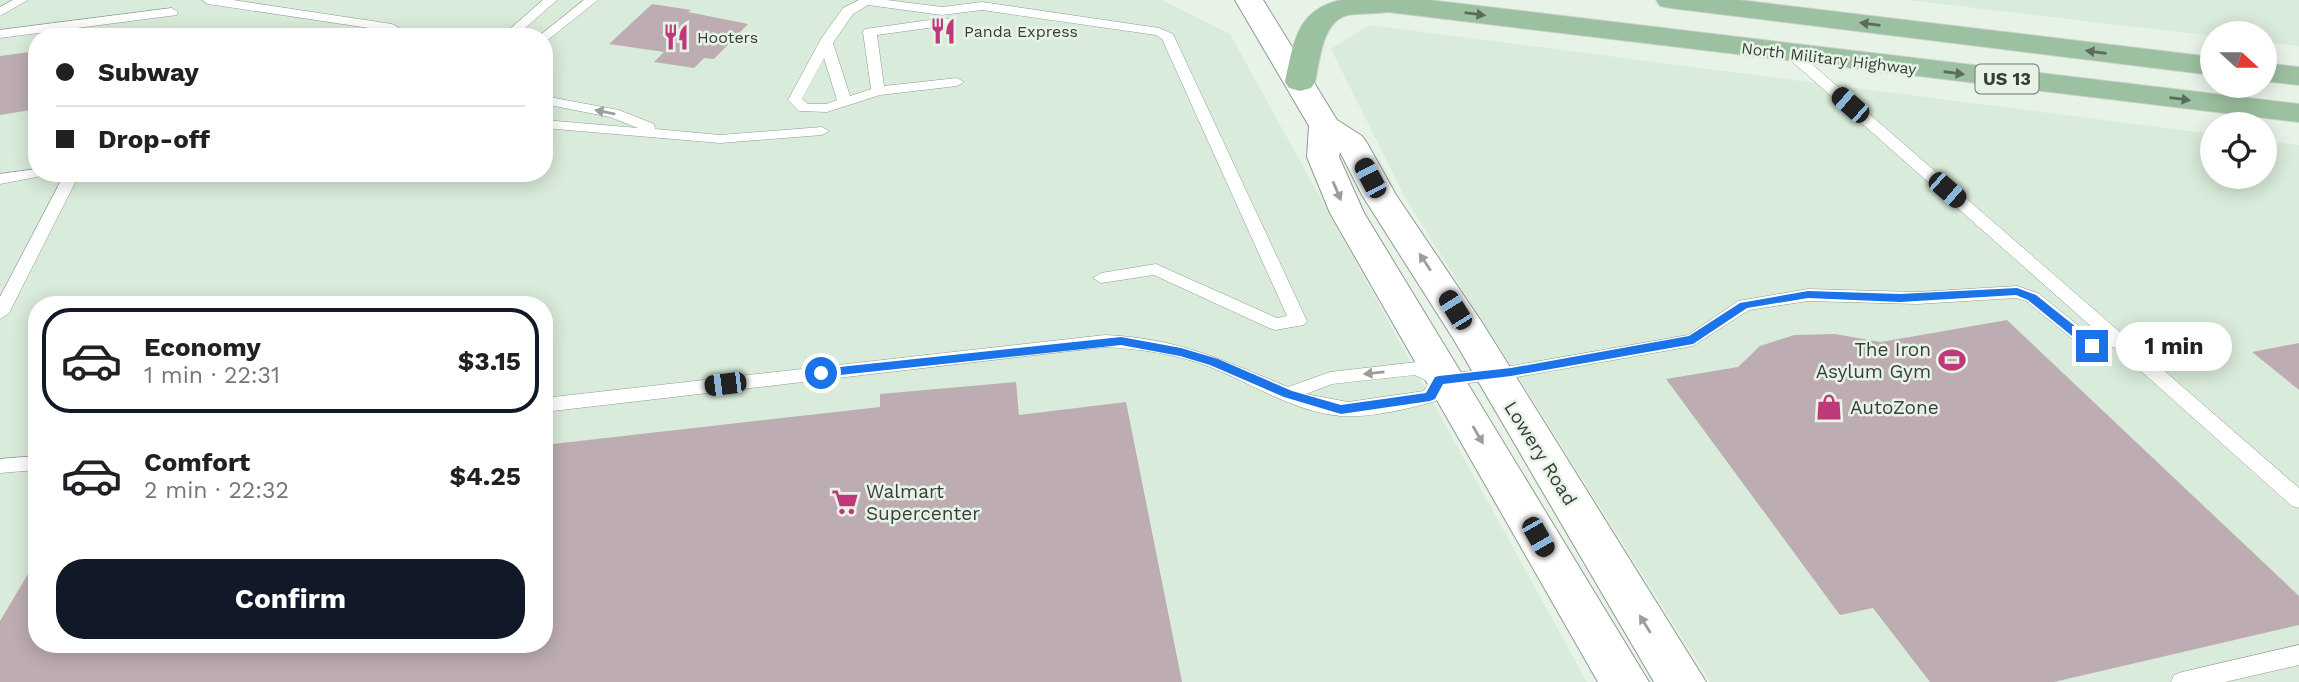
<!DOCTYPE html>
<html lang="en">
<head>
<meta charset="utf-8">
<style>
  :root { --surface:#fff; --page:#f6f6f6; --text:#202124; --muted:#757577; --line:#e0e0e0; --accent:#111827 }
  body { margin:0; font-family:"Work Sans",sans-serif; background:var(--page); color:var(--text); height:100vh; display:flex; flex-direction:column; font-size:26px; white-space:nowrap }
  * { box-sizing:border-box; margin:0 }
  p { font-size:23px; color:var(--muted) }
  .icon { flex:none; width:38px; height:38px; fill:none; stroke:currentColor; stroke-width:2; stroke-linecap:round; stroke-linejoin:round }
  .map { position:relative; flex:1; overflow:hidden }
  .side { position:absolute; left:28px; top:296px; width:525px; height:357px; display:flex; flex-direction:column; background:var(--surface); border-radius:28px; box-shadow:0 4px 18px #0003 }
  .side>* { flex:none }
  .banner { position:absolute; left:28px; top:28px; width:525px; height:154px; border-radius:28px; box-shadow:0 4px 18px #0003; display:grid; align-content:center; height:154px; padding:0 28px; background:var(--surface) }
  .needle { width:46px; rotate:111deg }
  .controls { position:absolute; left:2200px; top:21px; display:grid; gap:14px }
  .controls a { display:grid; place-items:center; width:77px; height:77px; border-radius:50%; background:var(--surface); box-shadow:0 4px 18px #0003; font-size:35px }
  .end { position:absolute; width:32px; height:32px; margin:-16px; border:9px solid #1a73e8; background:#fff; box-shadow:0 0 0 4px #fff }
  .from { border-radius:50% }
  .bubble { position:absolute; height:49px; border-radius:24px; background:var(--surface); box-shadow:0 4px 18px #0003; font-size:23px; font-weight:700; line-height:49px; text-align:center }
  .car { position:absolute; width:21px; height:42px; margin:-21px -10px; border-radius:9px; box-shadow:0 0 5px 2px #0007; background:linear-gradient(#222 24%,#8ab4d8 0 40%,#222 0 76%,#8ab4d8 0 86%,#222 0) }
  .banner b { display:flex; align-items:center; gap:24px; height:66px; font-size:26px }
  .banner b+b { border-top:2px solid var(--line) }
  .banner i { width:18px; height:18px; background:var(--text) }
  ul { padding:12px 0 0; list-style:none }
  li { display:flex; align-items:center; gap:21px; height:105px; margin:0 14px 10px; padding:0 14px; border:4px solid transparent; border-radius:28px }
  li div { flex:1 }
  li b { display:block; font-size:26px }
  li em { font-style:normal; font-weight:700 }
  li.current { border-color:var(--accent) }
  li>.icon { width:63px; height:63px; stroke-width:1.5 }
  .button { display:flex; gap:14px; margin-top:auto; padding:14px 28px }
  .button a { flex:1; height:80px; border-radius:28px; background:var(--accent); color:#fff; font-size:28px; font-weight:700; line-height:80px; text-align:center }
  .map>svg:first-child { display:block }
  .built { fill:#d9ebda; fill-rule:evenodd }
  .building { fill:#bdadb3 }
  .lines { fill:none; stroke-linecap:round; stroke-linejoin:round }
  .lane-casing { stroke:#909a90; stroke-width:1 }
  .secondary-casing { stroke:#909a90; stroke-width:2 }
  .primary-casing { stroke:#cfd0cf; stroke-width:2 }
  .lane { fill:#fff; fill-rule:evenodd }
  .secondary { fill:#fff; fill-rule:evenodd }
  .primary { fill:#9cc1a0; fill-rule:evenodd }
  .oneway { fill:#5b6b5c }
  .oneway2 { fill:#9c9e9c }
  .route { fill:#1a73e8 }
  .labels { text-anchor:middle; stroke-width:5; stroke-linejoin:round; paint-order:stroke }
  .far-poi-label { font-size:16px; fill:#383d38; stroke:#e8f3e8; text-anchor:start }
  .far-street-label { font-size:16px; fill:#383d38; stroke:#e8f3e8 }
  .shield { fill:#e8f3e8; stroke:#6d746d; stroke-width:2 }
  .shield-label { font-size:18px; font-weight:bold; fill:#383d38 }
  .poi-label { font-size:19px; fill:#383d38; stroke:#e8f3e8; text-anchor:start }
  .street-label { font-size:19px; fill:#383d38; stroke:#e8f3e8 }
</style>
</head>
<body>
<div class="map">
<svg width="2299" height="682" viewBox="0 0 2299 682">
  <rect width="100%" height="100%" fill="#e8f3e8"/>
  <path class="built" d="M 0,0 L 1162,0 L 1230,34 L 1587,682 L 0,682 ZM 37,37 L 544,37 L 544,173 L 37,173 ZM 37,304 L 544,304 L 544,644 L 37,644 Z
    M 1907,0 L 2299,0 L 2299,46 L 2265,42 L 2264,33 L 2212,33 L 2212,36 Z
    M 1369,25 L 2212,134 L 2212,177 L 2264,177 L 2265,141 L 2299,145 L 2299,682 L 1710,682 L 1404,196 L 1331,49 Z"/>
  <path class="building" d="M 652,4 L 691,10 L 688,12 L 748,24 L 714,59 L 704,58 L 694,68 L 654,62 L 664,52 L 609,44 Z
    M 37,51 L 37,109 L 0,115 L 0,56 Z
    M 2007,320 L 2299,596 L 2299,625 L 2054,682 L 1930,682 L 1873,608 L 1840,615 L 1666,379 L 1738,367 L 1760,346 L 1794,335 L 1835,334 L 1881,342 Z
    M 2299,343 L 2299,390 L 2252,352 Z
    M 1016,382 L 1019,415 L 1126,402 L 1182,682 L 0,682 L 0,621 L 37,559 L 37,644 L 544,644 L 544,445 L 880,407 L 880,394 Z"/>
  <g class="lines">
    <g class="lane-casing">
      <path id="lane" d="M 13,0 L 28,0 L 0,16 L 0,7 Z
        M 202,0 L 233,0 L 392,24 L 415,37 L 399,37 L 389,31 L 208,4 Z
        M 543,0 L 557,0 L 515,37 L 501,37 Z
        M 584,0 L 598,0 L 544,43 L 544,37 L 539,36 Z
        M 859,0 L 887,0 L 942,7 L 982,2 L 1159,28 L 1173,34 L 1307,321 L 1304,325 L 1275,330 L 1269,328 L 1154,275 L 1101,283 L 1093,278 L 1101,273 L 1156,264 L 1277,318 L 1287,316 L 1162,39 L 1156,35 L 982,10 L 942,15 L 868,5 L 853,14 L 833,43 L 850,96 L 871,89 L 863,32 L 865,29 L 944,18 L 949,19 L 949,25 L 877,35 L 884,86 L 957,78 L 964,82 L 957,86 L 880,95 L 827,112 L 799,111 L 788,100 L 821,39 L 843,8 ZM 824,58 L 837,100 L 826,104 L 808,104 L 802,99 Z
        M 172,8 L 178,12 L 177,15 L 0,38 L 0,30 Z
        M 1792,50 L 1797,51 L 2299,488 L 2299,508 L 2292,506 L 2114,347 L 2092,352 L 2086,350 L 2026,301 L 2016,298 L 1917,304 L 1808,301 L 1749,310 L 1693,346 L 1511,378 L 1444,386 L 1436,401 C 1408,409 1371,418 1341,416 C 1294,412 1253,384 1210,367 C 1177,354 1141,349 1105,347 L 544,412 L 544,398 L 1105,335 C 1177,338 1223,360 1288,387 L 1330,372 L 1417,362 L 1446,374 L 1511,366 L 1688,335 L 1738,301 L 1808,289 L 1917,292 L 2017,286 L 2038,293 L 2095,339 L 2103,337 L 1787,57 L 1787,51 ZM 1415,375 L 1429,382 L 1424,391 L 1348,402 L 1306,394 L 1332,384 Z
        M 544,96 L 619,110 L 654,124 L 655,129 L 720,135 L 822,127 L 829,131 L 822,135 L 720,143 L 544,128 L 544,120 L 638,128 L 610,117 L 544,104 Z
        M 37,169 L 37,173 L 44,173 L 42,176 L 0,184 L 0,174 Z
        M 65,173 L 80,173 L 9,313 L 0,319 L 0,297 Z
        M 37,456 L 37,470 L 0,473 L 0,459 Z
        M 2299,645 L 2299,665 L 2225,682 L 2171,682 L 2174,675 L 2182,672 Z"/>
    </g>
    <g class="secondary-casing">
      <path id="secondary" d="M 1235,0 L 1263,0 L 1337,120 L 1362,136 L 1367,143 L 1396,195 L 1483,324 L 1706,682 L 1654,682 L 1454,340 L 1362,195 L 1340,152 L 1339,157 L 1364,213 L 1649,682 L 1598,682 L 1330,213 L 1307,157 L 1309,126 Z"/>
    </g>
    <g class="primary-casing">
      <path id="primary" d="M 1341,0 L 1429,0 L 2299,104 L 2299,122 L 1388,12 C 1375,14 1361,13 1348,15 C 1322,21 1320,60 1315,82 L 1311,88 L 1300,91 L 1289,88 L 1285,82 C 1294,43 1296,10 1341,0 Z
        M 1656,0 L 1739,0 L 2212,57 L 2212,75 L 1670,8 L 1660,6 Z
        M 2264,63 L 2299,67 L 2299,85 L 2264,81 Z"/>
    </g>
    <use href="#lane" class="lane"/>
    <use href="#secondary" class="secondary"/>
    <use href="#primary" class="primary"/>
  </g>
  <defs><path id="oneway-solid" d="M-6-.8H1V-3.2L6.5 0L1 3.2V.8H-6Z" transform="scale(1.75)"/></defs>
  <g class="oneway">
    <use href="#oneway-solid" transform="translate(1475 14) rotate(7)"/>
    <use href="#oneway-solid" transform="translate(1870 24) rotate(-173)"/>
    <use href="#oneway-solid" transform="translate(2096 52) rotate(-173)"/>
    <use href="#oneway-solid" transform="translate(1954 73) rotate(7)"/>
    <use href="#oneway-solid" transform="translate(2180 99) rotate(7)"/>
  </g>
  <g class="oneway2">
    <use href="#oneway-solid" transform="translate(605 112) rotate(-169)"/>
    <use href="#oneway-solid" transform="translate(1337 191) rotate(67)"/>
    <use href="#oneway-solid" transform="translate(1425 262) rotate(-123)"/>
    <use href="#oneway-solid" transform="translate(1374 373) rotate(174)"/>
    <use href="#oneway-solid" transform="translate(1478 435) rotate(60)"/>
    <use href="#oneway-solid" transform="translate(1645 624) rotate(-122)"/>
  </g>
  <path class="route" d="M 2017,288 L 2036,295 L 2096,343 L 2096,349 L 2088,349 L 2028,300 L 2016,295 L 1900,302 L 1808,298 L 1747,308 L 1693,344 L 1511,376 L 1443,384 L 1435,399 L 1430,401 L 1341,414 L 1284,397 L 1210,365 L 1180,356 L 1121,345 L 821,377 L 815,373 L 821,369 L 1121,337 L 1181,348 L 1218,359 L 1292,391 L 1341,405 L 1426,393 L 1435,377 L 1439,376 L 1511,368 L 1689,336 L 1740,303 L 1808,291 L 1900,294 Z"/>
  <defs>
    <g id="restaurant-bare" transform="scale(2.1)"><path d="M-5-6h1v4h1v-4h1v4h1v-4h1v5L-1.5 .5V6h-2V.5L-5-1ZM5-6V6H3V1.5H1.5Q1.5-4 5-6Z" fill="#be387a" stroke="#e8f3e8" stroke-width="2.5" paint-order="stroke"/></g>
    <g id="stadium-bare" transform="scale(2.1)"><path d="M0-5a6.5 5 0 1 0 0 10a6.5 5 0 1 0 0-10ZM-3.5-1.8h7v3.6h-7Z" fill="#be387a" stroke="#e8f3e8" stroke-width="2.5" paint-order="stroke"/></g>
    <g id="shop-bare" transform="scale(2.1)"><path d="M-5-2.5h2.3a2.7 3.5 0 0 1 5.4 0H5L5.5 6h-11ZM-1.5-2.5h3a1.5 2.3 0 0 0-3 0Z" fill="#be387a" stroke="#e8f3e8" stroke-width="2.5" paint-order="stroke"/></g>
    <g id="supermarket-bare" transform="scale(2.1)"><path d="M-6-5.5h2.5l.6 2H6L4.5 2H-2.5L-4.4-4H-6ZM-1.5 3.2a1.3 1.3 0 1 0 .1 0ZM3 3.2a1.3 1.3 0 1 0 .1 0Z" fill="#be387a" stroke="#e8f3e8" stroke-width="2.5" paint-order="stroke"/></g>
  </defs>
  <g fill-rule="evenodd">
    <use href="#restaurant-bare" x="943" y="31"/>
    <use href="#restaurant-bare" x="676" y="37"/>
    <use href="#stadium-bare" x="1952" y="360"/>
    <use href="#shop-bare" x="1829" y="407"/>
    <use href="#supermarket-bare" x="845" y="502"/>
  </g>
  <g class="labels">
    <g class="far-poi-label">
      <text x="964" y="37">Panda Express</text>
      <text x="697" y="43">Hooters</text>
    </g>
    <g class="far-street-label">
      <text transform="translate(1829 58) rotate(7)" y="6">North Military Highway</text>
    </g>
    <rect class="shield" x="1975.5" y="64.5" width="63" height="29" rx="5"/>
    <g class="shield-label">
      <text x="2007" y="85">US 13</text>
    </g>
    <g class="poi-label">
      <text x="1931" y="356" text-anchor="end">The Iron<tspan x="1931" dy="22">Asylum Gym</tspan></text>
      <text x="1850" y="414">AutoZone</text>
      <text x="866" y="498">Walmart<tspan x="866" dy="22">Supercenter</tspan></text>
    </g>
    <g class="street-label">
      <text transform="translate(1541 453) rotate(58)" y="7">Lowery Road</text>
    </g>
  </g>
</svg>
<div class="controls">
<a><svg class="needle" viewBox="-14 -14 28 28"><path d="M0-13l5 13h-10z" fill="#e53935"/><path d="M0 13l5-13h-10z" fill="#757577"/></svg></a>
<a><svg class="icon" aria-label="locate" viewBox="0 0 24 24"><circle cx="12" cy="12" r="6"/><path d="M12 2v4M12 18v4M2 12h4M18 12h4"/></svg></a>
</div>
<i class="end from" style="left:821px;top:373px"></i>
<i class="end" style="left:2092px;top:346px"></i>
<div class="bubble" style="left:2116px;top:322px;width:116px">1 min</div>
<i class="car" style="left:1850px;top:105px;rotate:311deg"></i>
<i class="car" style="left:1370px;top:178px;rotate:332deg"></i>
<i class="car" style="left:1947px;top:190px;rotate:131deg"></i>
<i class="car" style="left:1455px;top:310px;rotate:328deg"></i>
<i class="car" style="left:725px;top:384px;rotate:263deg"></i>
<i class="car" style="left:1538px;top:537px;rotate:150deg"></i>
<div class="banner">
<b><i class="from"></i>Subway</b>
<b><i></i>Drop-off</b>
</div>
<section class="side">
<ul>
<li class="current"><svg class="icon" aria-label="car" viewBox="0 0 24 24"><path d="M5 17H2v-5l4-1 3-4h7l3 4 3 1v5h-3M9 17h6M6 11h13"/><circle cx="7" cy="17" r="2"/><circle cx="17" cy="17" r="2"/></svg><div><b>Economy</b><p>1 min · 22:31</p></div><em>$3.15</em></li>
<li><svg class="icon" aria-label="car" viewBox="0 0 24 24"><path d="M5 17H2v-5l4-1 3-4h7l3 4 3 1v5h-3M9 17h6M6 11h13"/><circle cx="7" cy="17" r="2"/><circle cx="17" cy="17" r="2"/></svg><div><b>Comfort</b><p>2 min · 22:32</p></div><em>$4.25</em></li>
</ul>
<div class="button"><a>Confirm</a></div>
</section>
</div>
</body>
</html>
